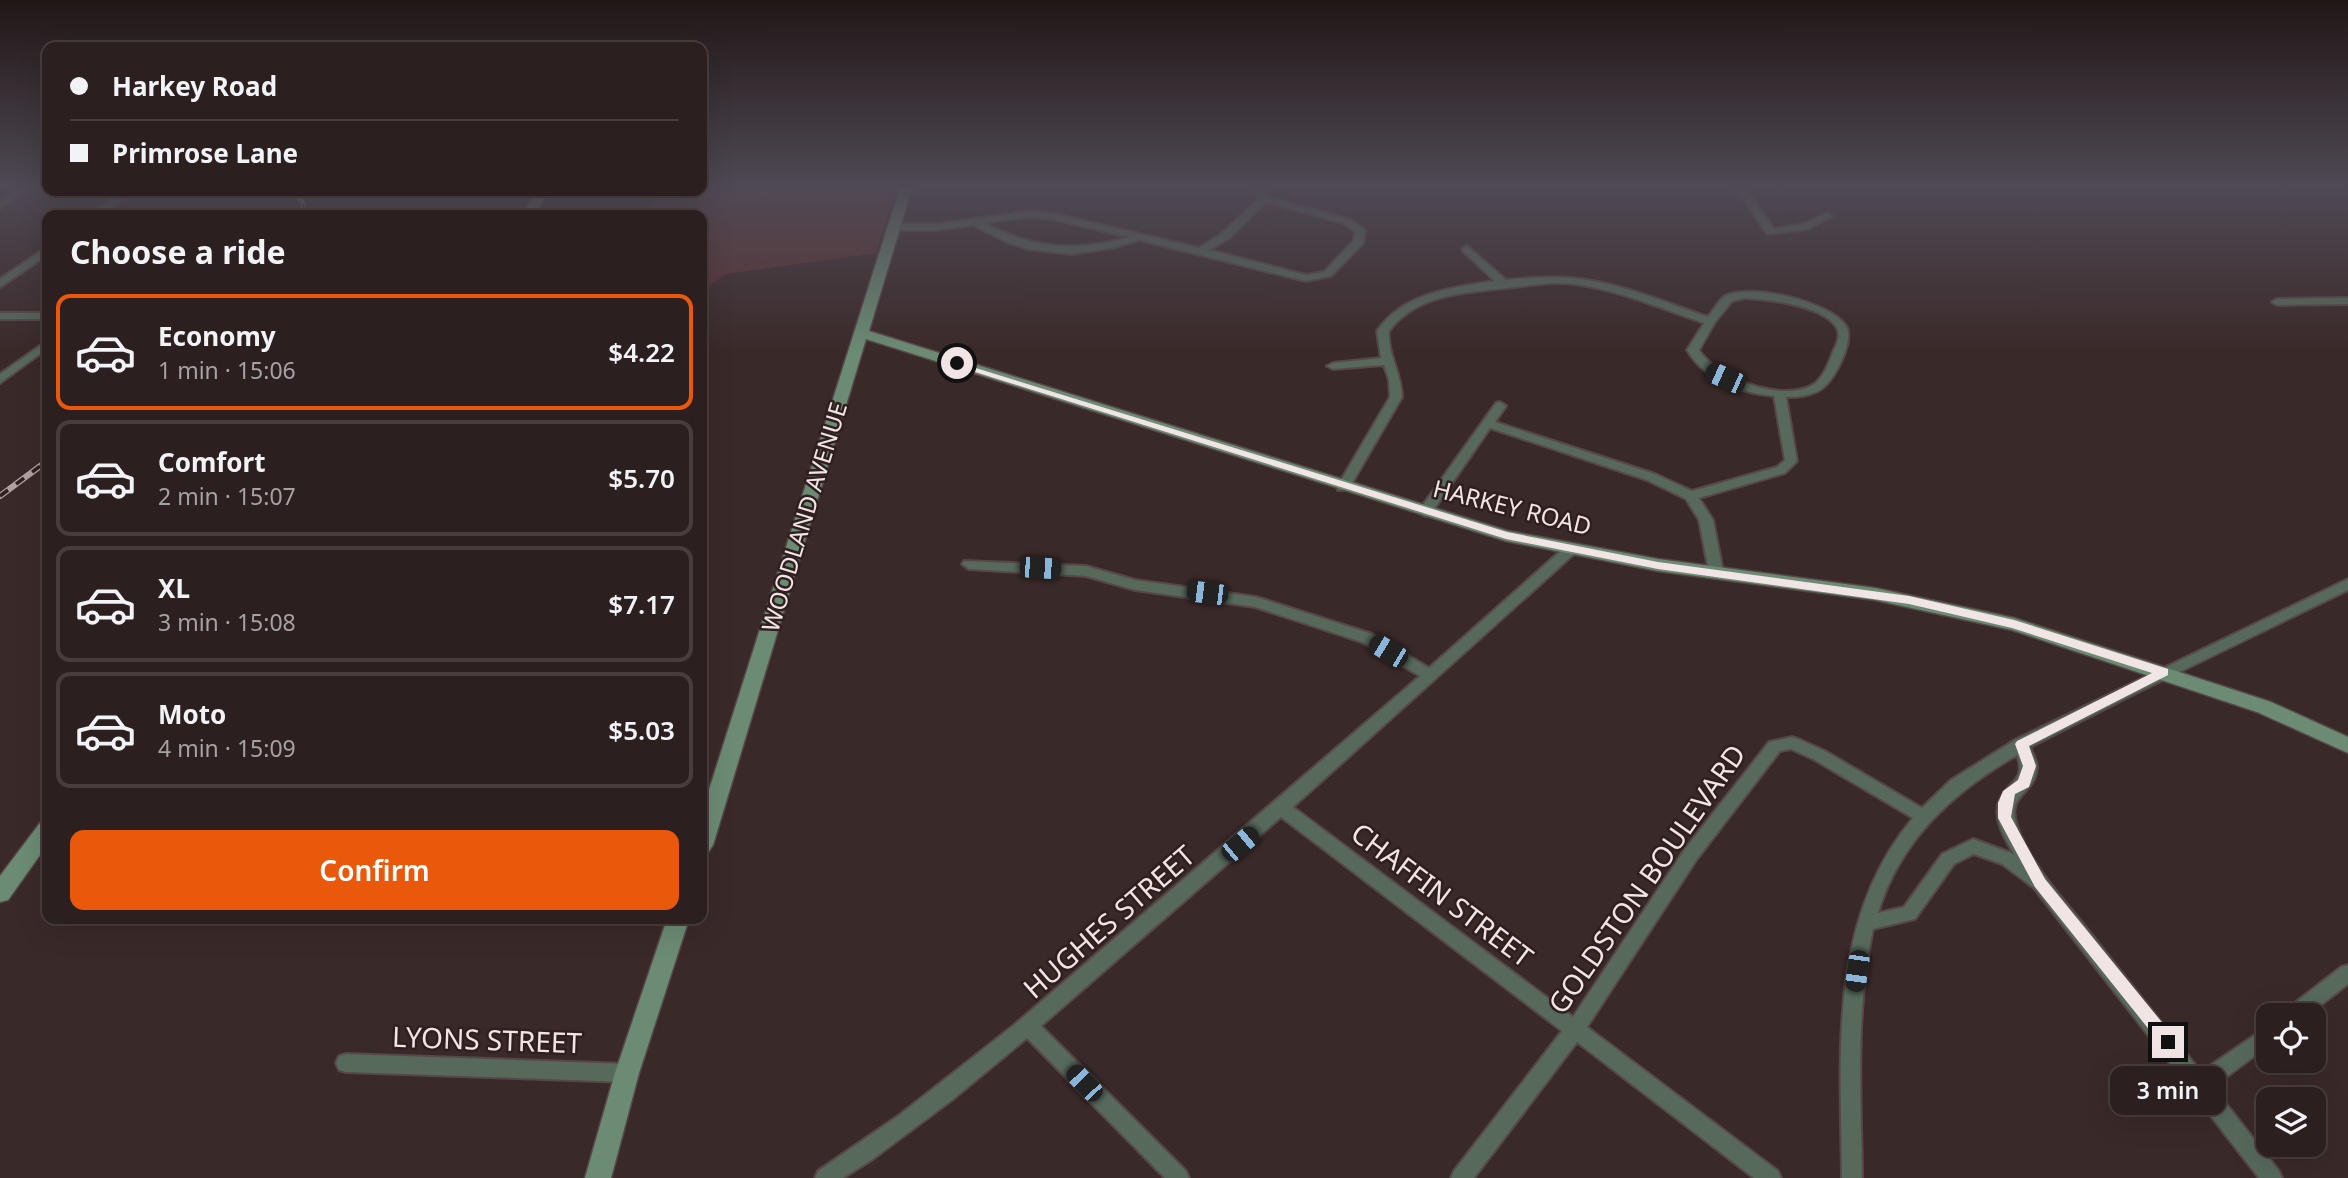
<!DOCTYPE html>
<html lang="en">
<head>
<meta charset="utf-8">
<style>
  :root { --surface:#2c1f1f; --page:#382c2c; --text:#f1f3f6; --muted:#a6a2a4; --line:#483d3d; --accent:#ea580c }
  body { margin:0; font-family:"Noto Sans",sans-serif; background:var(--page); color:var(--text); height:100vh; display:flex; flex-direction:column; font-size:26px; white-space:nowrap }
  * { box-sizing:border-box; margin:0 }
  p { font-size:23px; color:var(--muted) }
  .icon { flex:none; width:38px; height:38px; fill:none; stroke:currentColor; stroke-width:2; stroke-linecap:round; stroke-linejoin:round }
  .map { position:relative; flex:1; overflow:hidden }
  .panel { position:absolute; left:42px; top:210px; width:665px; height:714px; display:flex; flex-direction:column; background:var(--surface); border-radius:14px; box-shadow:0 7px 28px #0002,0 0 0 2px var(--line) }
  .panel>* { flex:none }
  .hud { position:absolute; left:42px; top:42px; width:665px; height:154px; border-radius:14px; box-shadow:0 7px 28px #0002,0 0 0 2px var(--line); display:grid; align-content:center; height:154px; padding:0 28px; background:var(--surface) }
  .tools { position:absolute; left:2256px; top:1003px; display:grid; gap:14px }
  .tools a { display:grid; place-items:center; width:70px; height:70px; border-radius:14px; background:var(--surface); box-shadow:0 7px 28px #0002,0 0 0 2px var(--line); font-size:35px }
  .end { position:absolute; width:32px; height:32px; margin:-16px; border:9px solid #f0e4e4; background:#111; box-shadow:0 0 0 4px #111 }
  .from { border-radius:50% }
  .bubble { position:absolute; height:49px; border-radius:14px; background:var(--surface); box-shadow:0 7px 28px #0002,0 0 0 2px var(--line); font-size:23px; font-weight:600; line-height:49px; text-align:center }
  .car { position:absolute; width:21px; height:42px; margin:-21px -10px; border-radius:9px; box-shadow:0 0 5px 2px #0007; background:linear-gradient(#222 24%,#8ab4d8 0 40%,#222 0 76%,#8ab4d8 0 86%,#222 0) }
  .hud b { display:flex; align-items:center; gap:24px; height:66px; font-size:26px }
  .hud b+b { border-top:2px solid var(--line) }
  .hud i { width:18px; height:18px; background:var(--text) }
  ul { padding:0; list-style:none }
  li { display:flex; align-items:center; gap:21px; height:116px; margin:0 14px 10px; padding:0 14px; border:4px solid var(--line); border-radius:14px }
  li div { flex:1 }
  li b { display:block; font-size:26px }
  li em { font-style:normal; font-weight:600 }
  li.active { border-color:var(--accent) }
  li>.icon { width:63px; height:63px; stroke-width:1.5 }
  h2 { padding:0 28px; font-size:32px; line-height:84px }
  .action { display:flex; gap:14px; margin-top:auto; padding:14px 28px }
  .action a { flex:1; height:80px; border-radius:14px; background:var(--accent); color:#fff; font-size:28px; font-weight:600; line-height:80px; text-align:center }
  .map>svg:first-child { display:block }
  .green { fill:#5b3132 }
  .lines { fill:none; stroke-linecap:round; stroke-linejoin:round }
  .street-casing { stroke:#574747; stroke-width:4 }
  .secondary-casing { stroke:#574747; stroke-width:3 }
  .street { fill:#56695b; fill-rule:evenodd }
  .secondary { fill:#6b8b74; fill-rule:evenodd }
  .rail-far1-casing { stroke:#afa1a1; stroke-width:4.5 }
  .rail-casing { stroke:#afa1a1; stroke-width:6 }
  .rail-far1 { stroke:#301f1f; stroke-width:2.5; stroke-dasharray:8; stroke-linecap:butt }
  .rail { stroke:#301f1f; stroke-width:3.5; stroke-dasharray:10; stroke-linecap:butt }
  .route { fill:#f0e4e4 }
  .labels { text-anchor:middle; stroke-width:5; stroke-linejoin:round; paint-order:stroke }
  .street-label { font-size:24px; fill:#f0e4e4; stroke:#301f1f }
  .near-street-label { font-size:28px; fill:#f0e4e4; stroke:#301f1f }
</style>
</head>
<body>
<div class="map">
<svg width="2348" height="1178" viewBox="0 0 2348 1178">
  <rect width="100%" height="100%" fill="#3a2929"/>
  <path class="green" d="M 702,188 L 896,188 L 876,253 L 726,274 L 702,291 L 702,215 L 636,215 L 670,191 Z"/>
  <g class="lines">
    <g class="street-casing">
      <path id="street" d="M 19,188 L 30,188 L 0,208 L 0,201 Z
        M 1736,188 L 1745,188 L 1774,229 L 1803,224 L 1827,213 L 1832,216 L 1808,229 L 1767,234 Z
        M 1261,190 L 1264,191 L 1268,197 L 1349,219 L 1365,230 L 1363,243 L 1331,276 L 1306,281 L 1139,240 L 1112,248 L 1071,254 L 1028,249 L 1009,243 L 973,225 L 937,230 L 894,230 L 889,227 L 894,224 L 937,224 L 1030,211 L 1056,214 L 1199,248 L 1220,235 L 1259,199 L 1256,193 ZM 1266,202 L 1343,223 L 1355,231 L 1354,240 L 1324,272 L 1306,275 L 1209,250 L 1228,239 ZM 1030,217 L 1056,220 L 1129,237 C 1078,252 1032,249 984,223 Z
        M 122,191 L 133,191 L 101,215 L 90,215 Z
        M 1467,246 L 1506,280 C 1528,278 1550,276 1571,278 C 1618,282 1664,302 1708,317 C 1713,311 1719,300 1725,296 C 1752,283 1830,302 1846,326 C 1855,340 1835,379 1823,388 C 1812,396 1799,397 1786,397 L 1797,461 L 1785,473 L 1699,498 L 1713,520 L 1723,572 L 1721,575 L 1711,575 L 1709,572 L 1699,520 L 1686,499 L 1647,480 L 1490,428 L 1430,515 L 1425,516 L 1418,512 L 1496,403 L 1500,402 L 1506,406 L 1495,422 L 1655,474 L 1692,491 L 1777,467 L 1785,460 L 1774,396 C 1741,393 1705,380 1687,350 L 1704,323 C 1662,309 1619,290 1575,284 C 1551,281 1528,286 1505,288 C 1464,293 1416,294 1389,331 C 1387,354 1402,374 1402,397 L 1348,490 L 1338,490 L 1337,487 L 1390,397 L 1389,380 L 1384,365 L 1333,369 L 1327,366 L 1333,363 L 1381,358 L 1377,331 C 1404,292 1452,288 1495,281 L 1463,251 L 1462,249 ZM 1745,298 C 1767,299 1830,306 1838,331 C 1840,339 1836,345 1833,352 C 1829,362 1824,377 1814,384 C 1784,404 1716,378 1699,350 L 1715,322 L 1732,301 Z
        M 47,247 L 47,255 L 0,287 L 0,279 Z
        M 2348,298 L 2348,304 L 2277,305 L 2272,302 L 2277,299 Z
        M 0,313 L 47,313 L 47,319 L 0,319 Z
        M 47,341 L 47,349 L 0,383 L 0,374 Z
        M 1570,546 L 1575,547 L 1577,550 L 1575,553 L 1293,807 L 1573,1017 L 1685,849 L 1769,742 L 1792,737 L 1798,739 L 1825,751 L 1922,808 L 1951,780 L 2015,740 L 2348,579 L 2348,590 L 2136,693 L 2030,747 C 2032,753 2037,761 2037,767 C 2035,797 2004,792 2018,829 C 2031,865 2064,900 2088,930 C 2125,977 2163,1025 2201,1072 L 2268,1026 L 2268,1046 L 2213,1087 L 2279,1171 L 2282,1178 L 2259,1178 L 2034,888 L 2002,864 L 1974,854 L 1954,864 L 1915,919 L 1873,929 C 1855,1012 1861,1094 1862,1178 L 1842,1178 C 1841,1055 1827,920 1913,818 L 1813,759 L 1791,749 L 1780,751 L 1697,859 L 1587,1027 L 1778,1171 L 1781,1178 L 1754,1178 L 1577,1042 L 1474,1178 L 1451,1178 L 1454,1171 L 1562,1031 L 1281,817 L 1041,1026 L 1186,1171 L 1189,1178 L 1165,1178 L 1027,1038 L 952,1100 L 873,1159 L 843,1178 L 815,1178 L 818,1171 L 898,1116 L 1014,1025 L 1420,676 L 1362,642 L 1255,607 L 1135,590 L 1086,576 L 969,569 L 962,564 L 964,561 L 1086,566 L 1135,580 L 1256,597 L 1372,634 L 1429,668 L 1565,547 ZM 2017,755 C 2027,782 2007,781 1999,802 C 1993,819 2005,839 2014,854 L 1973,839 L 1942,854 L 1904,907 L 1878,913 C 1900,840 1953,792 2017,755 Z
        M 2348,965 L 2348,984 L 2308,1015 L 2285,1015 L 2287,1009 L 2341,967 Z
        M 346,1054 L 627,1064 L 634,1066 L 637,1073 L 634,1080 L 627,1082 L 346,1072 L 339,1070 L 336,1063 L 339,1056 Z"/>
    </g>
    <g class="secondary-casing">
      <path id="secondary" d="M 900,188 L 912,188 L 869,331 L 1508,531 L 1658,559 L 1875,588 L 2014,618 L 2271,702 L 2348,737 L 2348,753 L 2257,712 L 2012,630 L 1875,600 L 1658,571 L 1506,541 L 866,339 L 713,845 L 709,851 L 702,854 L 702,812 Z
        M 539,191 L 551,191 L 532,215 L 520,215 Z
        M 47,821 L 47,845 L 8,900 L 0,902 L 0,876 L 40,823 Z
        M 667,919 L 689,919 L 639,1073 L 611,1178 L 585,1178 L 615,1073 Z"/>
    </g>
    <use href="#street" class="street"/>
    <use href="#secondary" class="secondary"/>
    <g class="rail-far1-casing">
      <path id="rail-far1" d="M 294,191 L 303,203 L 304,215"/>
    </g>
    <g class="rail-casing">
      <path id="rail" d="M 0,496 L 47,461"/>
    </g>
    <use href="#rail-far1" class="rail-far1"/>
    <use href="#rail" class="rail"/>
  </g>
  <linearGradient id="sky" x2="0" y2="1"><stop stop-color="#201717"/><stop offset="0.53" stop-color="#4f4954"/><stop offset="1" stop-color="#4f4954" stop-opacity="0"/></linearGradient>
  <rect width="2348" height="353" fill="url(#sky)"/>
  <path class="route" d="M 953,361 L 1507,532 L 1658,562 L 1909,596 L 2014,620 L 2168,669 L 2168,675 L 2029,746 L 2036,766 L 2029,787 L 2015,794 L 2011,817 L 2045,879 L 2174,1037 L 2174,1047 L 2163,1047 L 2035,887 L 1998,818 L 1998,803 L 2003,791 L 2018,780 L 2023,766 L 2015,744 L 2017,741 L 2152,673 L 2012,628 L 1909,604 L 1658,569 L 1506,539 L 953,365 Z"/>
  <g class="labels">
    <g class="street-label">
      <text transform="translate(1512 508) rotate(14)" y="8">HARKEY ROAD</text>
      <text transform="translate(805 517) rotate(-73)" y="8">WOODLAND AVENUE</text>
    </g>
    <g class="near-street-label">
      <text transform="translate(1647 879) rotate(-55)" y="10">GOLDSTON BOULEVARD</text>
      <text transform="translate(1442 895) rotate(37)" y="10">CHAFFIN STREET</text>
      <text transform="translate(1109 922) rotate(-41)" y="10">HUGHES STREET</text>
      <text transform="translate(487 1040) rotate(2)" y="10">LYONS STREET</text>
    </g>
  </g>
</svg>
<div class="tools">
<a><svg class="icon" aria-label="locate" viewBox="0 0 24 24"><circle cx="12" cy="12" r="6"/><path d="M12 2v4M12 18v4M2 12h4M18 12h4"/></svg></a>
<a><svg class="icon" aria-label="layers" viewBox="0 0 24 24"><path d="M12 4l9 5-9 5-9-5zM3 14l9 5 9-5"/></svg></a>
</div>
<i class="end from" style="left:957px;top:363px"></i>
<i class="end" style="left:2168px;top:1042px"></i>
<div class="bubble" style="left:2110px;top:1066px;width:116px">3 min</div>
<i class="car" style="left:1725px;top:378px;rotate:294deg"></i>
<i class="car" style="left:1040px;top:568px;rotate:93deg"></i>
<i class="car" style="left:1207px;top:593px;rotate:277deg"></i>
<i class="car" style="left:1388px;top:651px;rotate:301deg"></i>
<i class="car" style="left:1240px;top:844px;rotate:50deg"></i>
<i class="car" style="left:1857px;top:971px;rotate:188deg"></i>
<i class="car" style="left:1084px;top:1083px;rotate:316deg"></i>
<div class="hud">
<b><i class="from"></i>Harkey Road</b>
<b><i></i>Primrose Lane</b>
</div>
<section class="panel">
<h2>Choose a ride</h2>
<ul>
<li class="active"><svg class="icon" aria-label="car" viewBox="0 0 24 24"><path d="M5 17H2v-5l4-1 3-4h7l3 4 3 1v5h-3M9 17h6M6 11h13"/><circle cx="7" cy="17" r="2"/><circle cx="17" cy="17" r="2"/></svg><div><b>Economy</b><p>1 min · 15:06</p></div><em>$4.22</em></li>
<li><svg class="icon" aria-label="car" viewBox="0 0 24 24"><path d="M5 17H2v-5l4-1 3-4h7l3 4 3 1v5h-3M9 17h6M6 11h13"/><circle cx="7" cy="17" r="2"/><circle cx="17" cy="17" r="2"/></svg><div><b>Comfort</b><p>2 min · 15:07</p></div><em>$5.70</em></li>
<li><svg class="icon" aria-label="car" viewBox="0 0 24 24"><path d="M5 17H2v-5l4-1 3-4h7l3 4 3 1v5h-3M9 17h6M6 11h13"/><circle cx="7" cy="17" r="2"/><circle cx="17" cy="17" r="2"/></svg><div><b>XL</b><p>3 min · 15:08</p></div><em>$7.17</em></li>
<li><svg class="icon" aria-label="car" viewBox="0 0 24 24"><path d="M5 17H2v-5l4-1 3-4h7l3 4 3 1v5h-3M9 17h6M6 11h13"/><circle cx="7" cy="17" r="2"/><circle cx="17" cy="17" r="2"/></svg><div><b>Moto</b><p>4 min · 15:09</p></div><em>$5.03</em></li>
</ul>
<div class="action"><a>Confirm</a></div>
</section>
</div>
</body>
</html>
